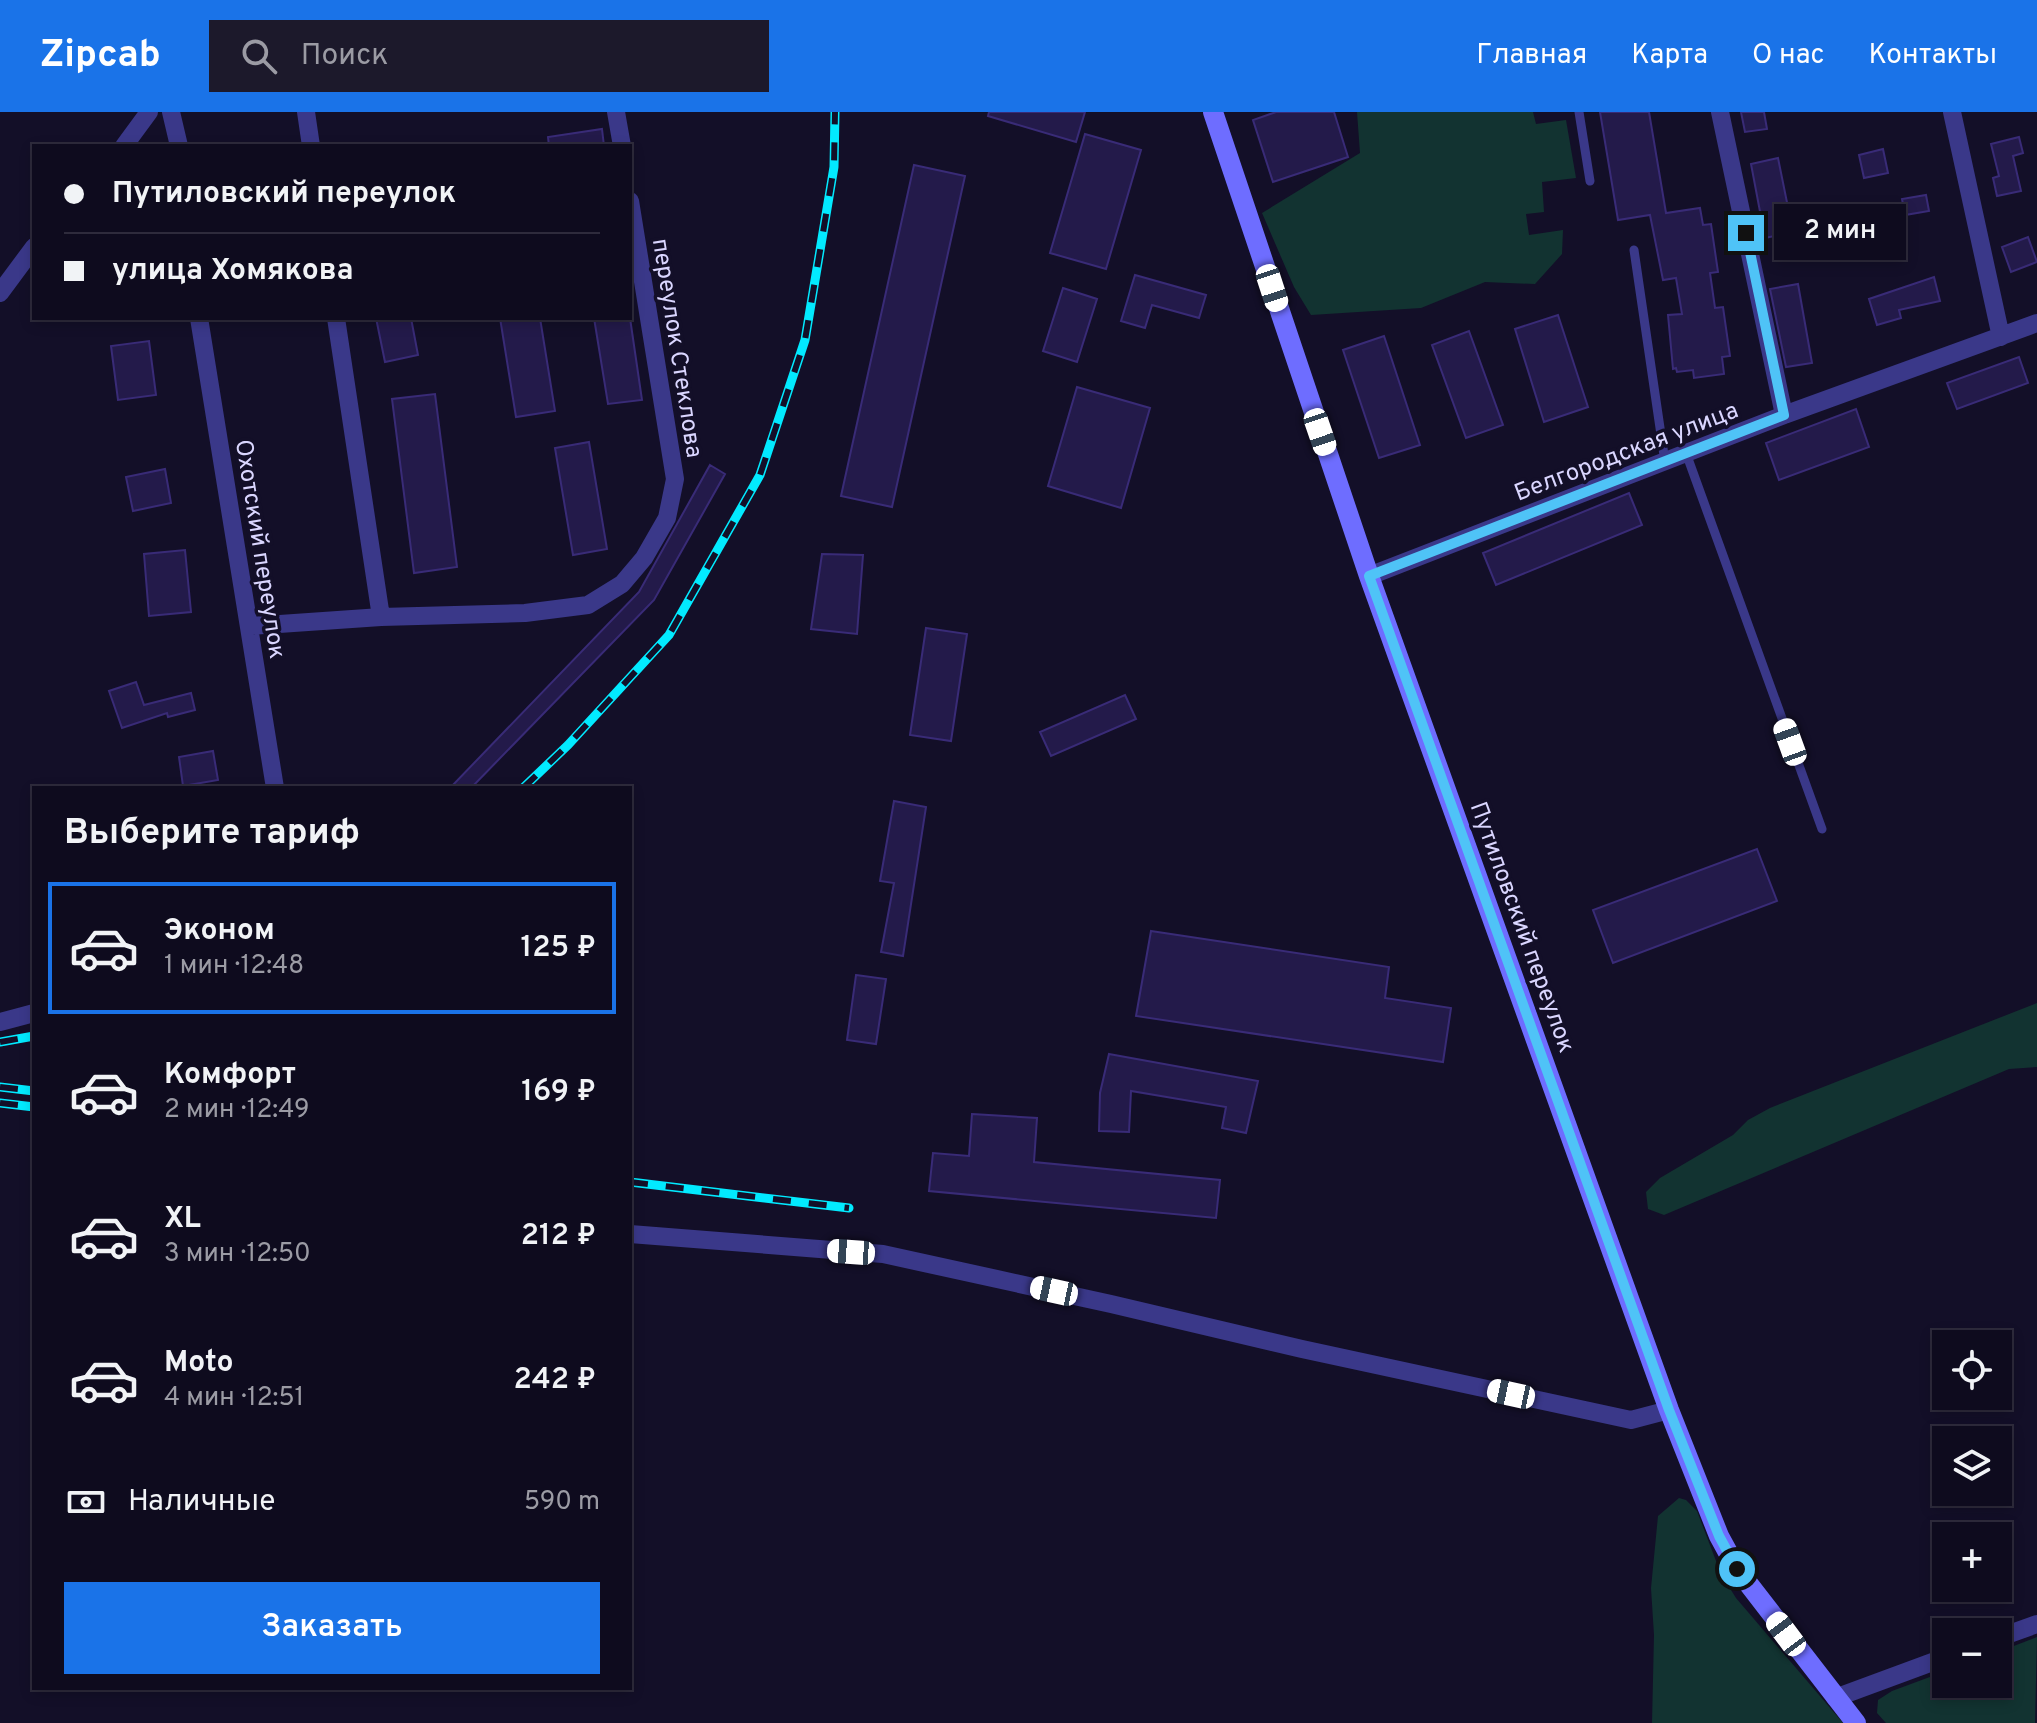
<!DOCTYPE html>
<html lang="ru">
<head>
<meta charset="utf-8">
<style>
  :root { --surface:#0e0b1e; --page:#1c192b; --text:#f1f3f6; --muted:#9b9ba4; --line:#2e2b3c; --accent:#1a73e8 }
  body { margin:0; font-family:Overpass,sans-serif; background:var(--page); color:var(--text); height:100vh; display:flex; flex-direction:column; font-size:30px; white-space:nowrap }
  * { box-sizing:border-box; margin:0 }
  p { font-size:26px; color:var(--muted) }
  .icon { flex:none; width:44px; height:44px; fill:none; stroke:currentColor; stroke-width:2; stroke-linecap:round; stroke-linejoin:round }
  .map { position:relative; flex:1; overflow:hidden }
  .sheet { position:absolute; left:32px; top:674px; width:600px; height:904px; display:flex; flex-direction:column; background:var(--surface); border-radius:0px; box-shadow:0 4px 12px #0003,0 0 0 2px var(--line) }
  .sheet>* { flex:none }
  .hud { position:absolute; left:32px; top:32px; width:600px; height:176px; border-radius:0px; box-shadow:0 4px 12px #0003,0 0 0 2px var(--line); display:grid; align-content:center; height:176px; padding:0 32px; background:var(--surface) }
  .tools { position:absolute; left:1932px; top:1218px; display:grid; gap:16px }
  .tools a { display:grid; place-items:center; width:80px; height:80px; border-radius:0px; background:var(--surface); box-shadow:0 4px 12px #0003,0 0 0 2px var(--line); font-size:40px }
  .end { position:absolute; width:36px; height:36px; margin:-18px; border:10px solid #4fc3f7; background:#111; box-shadow:0 0 0 4px #111 }
  .from { border-radius:50% }
  .bubble { position:absolute; height:56px; border-radius:0px; background:var(--surface); box-shadow:0 4px 12px #0003,0 0 0 2px var(--line); font-size:26px; font-weight:600; line-height:56px; text-align:center }
  .car { position:absolute; width:24px; height:48px; margin:-24px -12px; border-radius:10px; box-shadow:0 0 6px 2px #0007; background:linear-gradient(#fff 24%,#345 0 40%,#fff 0 76%,#345 0 86%,#fff 0) }
  .hud b { display:flex; align-items:center; gap:28px; height:76px; font-size:30px }
  .hud b+b { border-top:2px solid var(--line) }
  .hud i { width:20px; height:20px; background:var(--text) }
  ul { padding:0; list-style:none }
  li { display:flex; align-items:center; gap:24px; height:132px; margin:0 16px 12px; padding:0 16px; border:4px solid transparent; border-radius:0px }
  li div { flex:1 }
  li b { display:block; font-size:30px }
  li em { font-style:normal; font-weight:600 }
  li.current { border-color:var(--accent) }
  li>.icon { width:72px; height:72px; stroke-width:1.5 }
  h2 { padding:0 32px; font-size:36px; line-height:96px }
  .pay { display:flex; align-items:center; gap:20px; height:88px; padding:0 32px; font-size:30px }
  .pay p { margin-inline-start:auto }
  .primary-button { display:flex; gap:16px; margin-top:auto; padding:16px 32px }
  .primary-button a { flex:1; height:92px; border-radius:0px; background:var(--accent); color:#fff; font-size:32px; font-weight:600; line-height:92px; text-align:center }
  header { display:flex; align-items:center; gap:48px; box-sizing:border-box; height:112px; padding:0 40px; background:var(--accent); color:#fff }
  header strong { font-size:38px }
  nav { display:flex; gap:44px; margin-inline-start:auto; font-size:28px }
  .search { width:560px; height:72px; background:var(--page); display:flex; align-items:center; gap:20px; box-sizing:border-box; padding:0 28px; border-radius:0px; color:var(--muted); font-size:30px }
  .map>svg:first-child { display:block }
  .green { fill:#123331 }
  .building { fill:#231a4a; stroke:#392b77; stroke-width:2 }
  .lines { fill:none; stroke-linecap:round; stroke-linejoin:round }
  .service { stroke:#3a3889; stroke-width:9 }
  .minor { stroke:#3a3889; stroke-width:18 }
  .secondary { stroke:#6e6dff; stroke-width:20 }
  .rail-casing { stroke:#02eaff; stroke-width:9 }
  .rail { stroke:#130f28; stroke-width:6; stroke-dasharray:18; stroke-linecap:butt }
  .route { stroke:#4fc3f7; stroke-width:10 }
  .labels { text-anchor:middle; stroke-width:7; stroke-linejoin:round; paint-order:stroke }
  .street-label { font-size:24px; fill:#dad6ff; stroke:#130f28 }
</style>
</head>
<body>
<header>
<strong>Zipcab</strong>
<div class="search"><svg class="icon" aria-label="search" viewBox="0 0 24 24"><circle cx="10" cy="10" r="6"/><path d="M15 15l6 6"/></svg>Поиск</div>
<nav><a>Главная</a><a>Карта</a><a>О нас</a><a>Контакты</a></nav>
</header>
<div class="map">
<svg width="2037" height="1611" viewBox="0 0 2037 1611">
  <rect width="100%" height="100%" fill="#130f28"/>
  <path class="green" d="M 1357,0 L 1533,0 L 1536,12 L 1566,8 L 1576,66 L 1542,70 L 1544,100 L 1526,102 L 1529,123 L 1563,118 L 1562,142 L 1535,172 L 1485,170 L 1421,196 L 1311,203 L 1294,175 L 1262,101 L 1360,41 Z
    M 2037,891 L 2037,955 L 2009,957 L 1664,1103 L 1648,1097 L 1646,1080 L 1660,1066 L 1733,1023 L 1748,1008 L 1770,996 Z
    M 1679,1386 L 1686,1388 L 1697,1399 L 1721,1462 L 1736,1486 L 1843,1611 L 1652,1611 L 1654,1523 L 1651,1476 L 1658,1404 Z
    M 2037,1525 L 2035,1611 L 1886,1611 L 1877,1601 L 1878,1588 L 1892,1579 L 1946,1559 L 1946,1572 L 1998,1572 L 1998,1540 Z"/>
  <path class="building" d="M 989,0 L 1085,0 L 1076,30 L 988,4 Z
    M 1276,0 L 1334,0 L 1348,45 L 1273,70 L 1253,8 Z
    M 1600,0 L 1649,0 L 1666,101 L 1700,96 L 1703,113 L 1711,112 L 1718,160 L 1710,161 L 1715,196 L 1723,195 L 1730,244 L 1722,245 L 1724,262 L 1694,266 L 1693,258 L 1677,260 L 1676,256 L 1673,257 L 1668,203 L 1682,202 L 1676,166 L 1663,168 L 1650,103 L 1618,108 Z
    M 1741,0 L 1764,0 L 1767,17 L 1745,20 Z
    M 602,17 L 604,34 L 549,34 L 548,25 Z
    M 1085,22 L 1141,38 L 1106,157 L 1050,141 Z
    M 2019,25 L 2023,41 L 2013,44 L 2021,79 L 1997,84 L 1993,66 L 1999,64 L 1991,32 Z
    M 1883,37 L 1888,61 L 1864,66 L 1859,43 Z
    M 1778,46 L 1793,120 L 1765,126 L 1751,52 Z
    M 914,53 L 965,64 L 892,395 L 841,384 Z
    M 1926,83 L 1929,99 L 1905,103 L 1902,87 Z
    M 2028,125 L 2037,150 L 2011,160 L 2002,135 Z
    M 1135,163 L 1206,183 L 1199,206 L 1152,193 L 1145,216 L 1121,209 Z
    M 1934,165 L 1940,189 L 1899,198 L 1901,206 L 1877,213 L 1869,187 Z
    M 1798,172 L 1812,251 L 1786,255 L 1770,177 Z
    M 1063,176 L 1097,187 L 1077,250 L 1043,239 Z
    M 1558,203 L 1588,295 L 1544,310 L 1515,217 Z
    M 376,206 L 411,206 L 418,243 L 385,250 Z
    M 500,206 L 540,206 L 555,299 L 516,305 Z
    M 594,206 L 630,206 L 642,288 L 608,292 Z
    M 1469,219 L 1503,313 L 1466,326 L 1432,233 Z
    M 1384,224 L 1420,333 L 1379,346 L 1343,238 Z
    M 149,229 L 156,283 L 118,288 L 111,234 Z
    M 2019,245 L 2028,271 L 1957,297 L 1947,271 Z
    M 1077,275 L 1150,296 L 1121,396 L 1048,374 Z
    M 435,282 L 457,455 L 414,461 L 392,287 Z
    M 1856,297 L 1869,335 L 1779,368 L 1766,331 Z
    M 589,330 L 607,437 L 573,443 L 555,336 Z
    M 710,353 L 725,362 L 654,488 L 471,676 L 450,676 L 639,480 Z
    M 165,357 L 171,391 L 133,399 L 126,365 Z
    M 1629,381 L 1642,413 L 1496,473 L 1483,441 Z
    M 185,438 L 191,500 L 149,504 L 144,442 Z
    M 822,442 L 863,443 L 857,522 L 811,517 Z
    M 926,516 L 967,522 L 951,629 L 910,623 Z
    M 136,570 L 144,593 L 191,581 L 195,598 L 168,605 L 167,601 L 122,616 L 109,579 Z
    M 1125,583 L 1136,607 L 1051,644 L 1040,620 Z
    M 213,639 L 218,668 L 183,674 L 179,645 Z
    M 894,689 L 926,695 L 903,844 L 881,840 L 894,771 L 880,769 Z
    M 1757,737 L 1777,789 L 1613,851 L 1593,798 Z
    M 1151,819 L 1389,855 L 1385,886 L 1451,896 L 1443,950 L 1136,904 Z
    M 856,863 L 886,867 L 876,932 L 847,928 Z
    M 1109,942 L 1258,969 L 1246,1021 L 1222,1016 L 1226,995 L 1131,979 L 1129,1020 L 1099,1019 L 1100,981 Z
    M 972,1002 L 1037,1006 L 1034,1050 L 1220,1068 L 1216,1106 L 929,1079 L 933,1041 L 969,1044 Z"/>
  <g class="lines">
    <path class="service" d="M 1579,0 L 1590,69
      M 1634,138 L 1665,350
      M 1686,341 L 1822,717"/>
    <path class="minor" d="M 171,0 L 179,34
      M 306,0 L 311,34
      M 616,0 L 622,34
      M 1720,0 L 1784,303
      M 1952,0 L 2001,225
      M 124,34 L 149,0
      M 0,181 L 34,135
      M 199,206 L 275,676
      M 336,206 L 381,505
      M 1369,464 L 1784,303 L 2037,211
      M 249,514 L 381,505 L 525,501 L 588,493 L 622,472 L 644,446 L 667,406 L 675,367 L 630,89
      M 0,910 L 34,901
      M 630,1122 L 883,1142 L 1111,1192 L 1302,1237 L 1631,1308 L 1669,1298
      M 1998,1526 L 2037,1512
      M 1835,1586 L 1946,1545"/>
    <path class="secondary" d="M 1213,0 L 1369,464 L 1669,1298 L 1719,1424 L 1737,1457 L 1856,1611"/>
    <g class="rail-casing">
      <path id="rail" d="M 523,676 L 568,633 L 669,523 L 760,363 L 805,228 L 834,55 L 835,0
        M 0,930 L 34,924
        M 0,975 L 34,979
        M 0,991 L 34,995
        M 630,1070 L 849,1096"/>
    </g>
    <use href="#rail" class="rail"/>
  </g>
  <g class="lines">
    <path class="route" d="M 1737,1457 L 1719,1424 L 1669,1298 L 1369,464 L 1784,303 L 1746,121"/>
  </g>
  <g class="labels">
    <g class="street-label">
      <text transform="translate(678 236) rotate(81)" y="8">переулок Стеклова</text>
      <text transform="translate(1626 339) rotate(-21)" y="8">Белгородская улица</text>
      <text transform="translate(261 437) rotate(81)" y="8">Охотский переулок</text>
      <text transform="translate(1523 815) rotate(70)" y="8">Путиловский переулок</text>
    </g>
  </g>
</svg>
<div class="tools">
<a><svg class="icon" aria-label="locate" viewBox="0 0 24 24"><circle cx="12" cy="12" r="6"/><path d="M12 2v4M12 18v4M2 12h4M18 12h4"/></svg></a>
<a><svg class="icon" aria-label="layers" viewBox="0 0 24 24"><path d="M12 4l9 5-9 5-9-5zM3 14l9 5 9-5"/></svg></a>
<a>+</a>
<a>−</a>
</div>
<i class="end from" style="left:1737px;top:1457px"></i>
<i class="end" style="left:1746px;top:121px"></i>
<div class="bubble" style="left:1774px;top:92px;width:132px">2 мин</div>
<i class="car" style="left:1272px;top:176px;rotate:162deg"></i>
<i class="car" style="left:1320px;top:320px;rotate:161deg"></i>
<i class="car" style="left:1790px;top:630px;rotate:340deg"></i>
<i class="car" style="left:851px;top:1140px;rotate:274deg"></i>
<i class="car" style="left:1054px;top:1179px;rotate:282deg"></i>
<i class="car" style="left:1511px;top:1282px;rotate:282deg"></i>
<i class="car" style="left:1786px;top:1522px;rotate:323deg"></i>
<div class="hud">
<b><i class="from"></i>Путиловский переулок</b>
<b><i></i>улица Хомякова</b>
</div>
<section class="sheet">
<h2>Выберите тариф</h2>
<ul>
<li class="current"><svg class="icon" aria-label="car" viewBox="0 0 24 24"><path d="M5 17H2v-5l4-1 3-4h7l3 4 3 1v5h-3M9 17h6M6 11h13"/><circle cx="7" cy="17" r="2"/><circle cx="17" cy="17" r="2"/></svg><div><b>Эконом</b><p>1 мин · 12:48</p></div><em>125 ₽</em></li>
<li><svg class="icon" aria-label="car" viewBox="0 0 24 24"><path d="M5 17H2v-5l4-1 3-4h7l3 4 3 1v5h-3M9 17h6M6 11h13"/><circle cx="7" cy="17" r="2"/><circle cx="17" cy="17" r="2"/></svg><div><b>Комфорт</b><p>2 мин · 12:49</p></div><em>169 ₽</em></li>
<li><svg class="icon" aria-label="car" viewBox="0 0 24 24"><path d="M5 17H2v-5l4-1 3-4h7l3 4 3 1v5h-3M9 17h6M6 11h13"/><circle cx="7" cy="17" r="2"/><circle cx="17" cy="17" r="2"/></svg><div><b>XL</b><p>3 мин · 12:50</p></div><em>212 ₽</em></li>
<li><svg class="icon" aria-label="car" viewBox="0 0 24 24"><path d="M5 17H2v-5l4-1 3-4h7l3 4 3 1v5h-3M9 17h6M6 11h13"/><circle cx="7" cy="17" r="2"/><circle cx="17" cy="17" r="2"/></svg><div><b>Moto</b><p>4 мин · 12:51</p></div><em>242 ₽</em></li>
</ul>
<div class="pay"><svg class="icon" aria-label="cash" viewBox="0 0 24 24"><path d="M3 7h18v10H3z"/><circle cx="12" cy="12" r="2"/></svg>Наличные<p>590 m</p></div>
<div class="primary-button"><a>Заказать</a></div>
</section>
</div>
</body>
</html>
